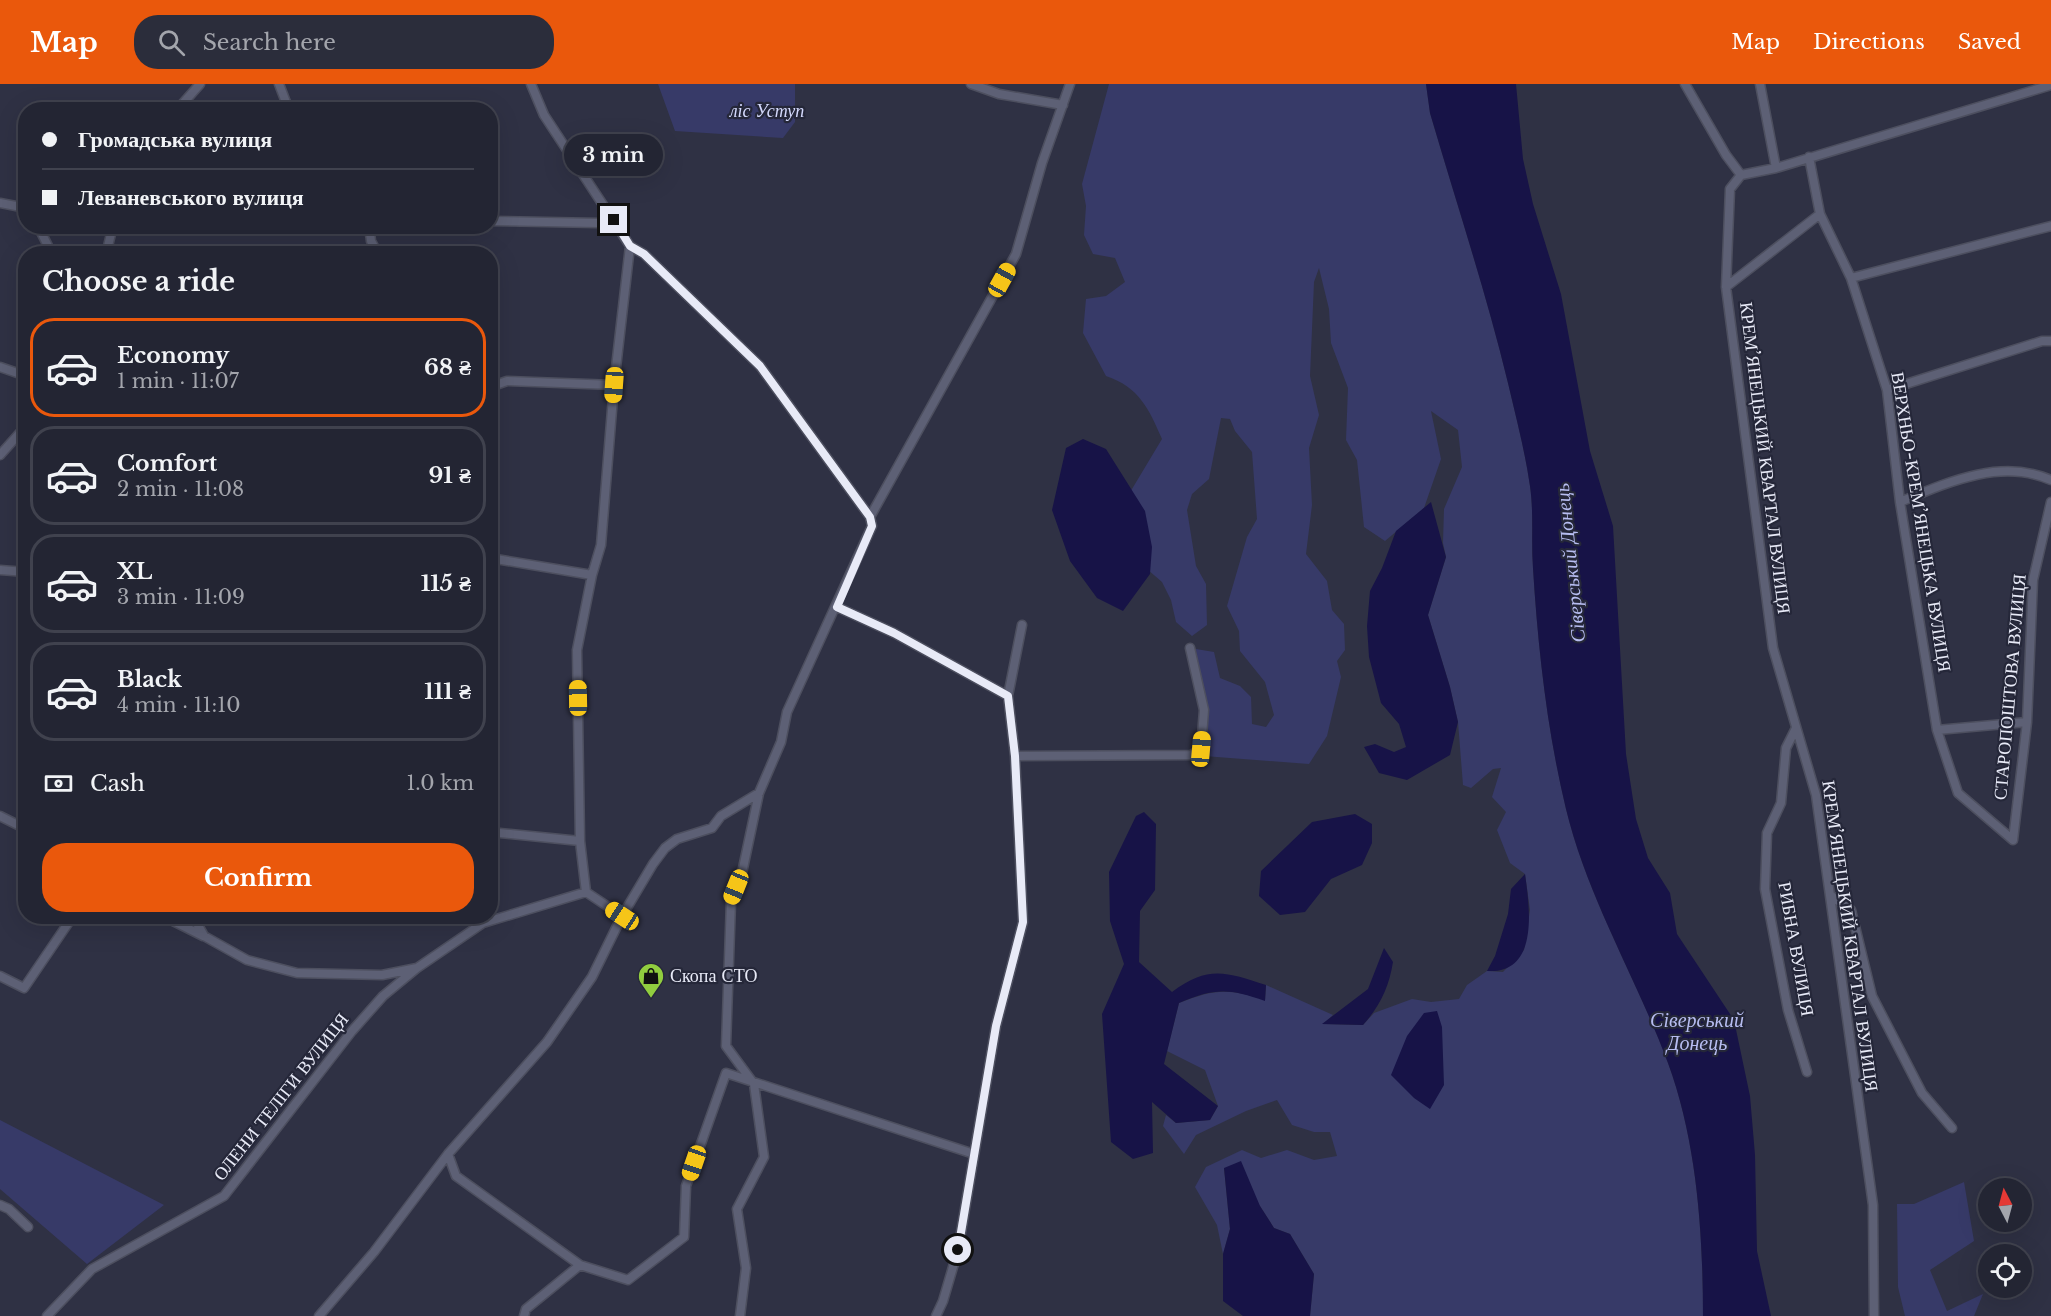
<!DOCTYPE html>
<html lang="en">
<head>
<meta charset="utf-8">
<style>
  :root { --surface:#232533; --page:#2b2d3b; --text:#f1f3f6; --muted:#a3a5ac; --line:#40424e; --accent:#ea580c }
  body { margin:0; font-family:"Libre Baskerville",serif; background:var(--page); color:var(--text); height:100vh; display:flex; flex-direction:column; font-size:22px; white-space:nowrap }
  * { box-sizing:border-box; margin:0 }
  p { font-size:20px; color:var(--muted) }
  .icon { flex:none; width:33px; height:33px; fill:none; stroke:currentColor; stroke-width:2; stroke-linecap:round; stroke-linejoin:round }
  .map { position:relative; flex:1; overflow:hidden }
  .side { position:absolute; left:18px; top:162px; width:480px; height:678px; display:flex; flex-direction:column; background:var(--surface); border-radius:24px; box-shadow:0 6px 24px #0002,0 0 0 2px var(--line) }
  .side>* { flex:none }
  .top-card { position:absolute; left:18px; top:18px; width:480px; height:132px; border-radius:24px; box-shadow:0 6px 24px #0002,0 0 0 2px var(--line); display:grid; align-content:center; height:132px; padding:0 24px; background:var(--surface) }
  .needle { width:39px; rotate:354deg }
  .buttons { position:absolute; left:1978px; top:1094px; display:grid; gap:12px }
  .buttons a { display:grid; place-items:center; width:54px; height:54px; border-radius:50%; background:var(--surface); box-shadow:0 6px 24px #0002,0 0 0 2px var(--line); font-size:30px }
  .end { position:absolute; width:27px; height:27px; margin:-14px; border:8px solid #e8eaf7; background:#111; box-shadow:0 0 0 3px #111 }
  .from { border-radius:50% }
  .bubble { position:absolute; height:42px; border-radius:21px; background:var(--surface); box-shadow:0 6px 24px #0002,0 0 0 2px var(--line); font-size:20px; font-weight:700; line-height:42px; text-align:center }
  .car { position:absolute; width:18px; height:36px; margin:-18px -9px; border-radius:8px; box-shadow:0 0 4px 2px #0007; background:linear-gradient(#f5c518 24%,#345 0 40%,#f5c518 0 76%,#345 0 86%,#f5c518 0) }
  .top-card b { display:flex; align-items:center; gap:21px; height:57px; font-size:22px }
  .top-card b+b { border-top:2px solid var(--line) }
  .top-card i { width:15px; height:15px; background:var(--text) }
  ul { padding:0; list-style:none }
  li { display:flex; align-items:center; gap:18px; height:99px; margin:0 12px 9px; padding:0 12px; border:3px solid var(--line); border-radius:24px }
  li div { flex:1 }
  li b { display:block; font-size:22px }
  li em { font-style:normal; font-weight:700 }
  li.current { border-color:var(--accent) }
  li>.icon { width:54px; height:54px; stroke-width:1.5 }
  h2 { padding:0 24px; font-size:27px; line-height:72px }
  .pay { display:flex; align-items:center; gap:15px; height:66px; padding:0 24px; font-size:22px }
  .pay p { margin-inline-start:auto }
  .action { display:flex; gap:12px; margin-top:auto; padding:12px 24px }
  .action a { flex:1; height:69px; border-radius:24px; background:var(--accent); color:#fff; font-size:24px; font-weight:700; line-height:69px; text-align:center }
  header { display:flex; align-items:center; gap:36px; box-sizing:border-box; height:84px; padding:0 30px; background:var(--accent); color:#fff }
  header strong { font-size:28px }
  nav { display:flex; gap:33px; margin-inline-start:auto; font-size:21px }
  .search { width:420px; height:54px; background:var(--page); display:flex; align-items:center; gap:15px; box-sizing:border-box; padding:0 21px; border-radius:24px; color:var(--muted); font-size:22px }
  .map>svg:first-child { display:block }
  .green { fill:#373a68 }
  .water { fill:#171347 }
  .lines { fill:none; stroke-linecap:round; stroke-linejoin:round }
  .minor-casing { stroke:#4d4f5f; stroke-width:11 }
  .minor { stroke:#5d6075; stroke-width:8 }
  .route { stroke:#e8eaf7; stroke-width:8 }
  .labels { text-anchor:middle; stroke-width:4.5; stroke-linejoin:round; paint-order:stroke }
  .park-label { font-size:18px; font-style:italic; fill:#d3d8fb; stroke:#252739 }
  .street-label { font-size:18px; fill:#e8eaf7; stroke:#252739 }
  .poi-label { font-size:18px; fill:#e8eaf7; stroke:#252739; text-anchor:start }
  .water-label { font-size:20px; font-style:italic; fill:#b7bdf1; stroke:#252739 }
</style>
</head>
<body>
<header>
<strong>Map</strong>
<div class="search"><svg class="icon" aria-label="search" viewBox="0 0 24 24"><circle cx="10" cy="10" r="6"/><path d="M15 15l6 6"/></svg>Search here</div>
<nav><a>Map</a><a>Directions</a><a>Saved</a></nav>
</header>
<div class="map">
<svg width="2051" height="1232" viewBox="0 0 2051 1232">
  <rect width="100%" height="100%" fill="#2f3144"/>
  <path class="green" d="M 658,0 L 795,0 L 795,38 L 783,54 L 675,47 Z
    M 1109,0 L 1426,0 L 1430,29 C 1456,118 1486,208 1508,299 C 1516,333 1525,367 1530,402 C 1534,429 1531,457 1533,484 C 1538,564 1547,646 1566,725 C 1588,815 1636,893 1668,979 C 1697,1058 1703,1149 1703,1232 L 1310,1232 L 1314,1190 L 1290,1150 L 1274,1144 L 1260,1122 L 1224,1084 L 1230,1145 L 1223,1170 L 1217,1141 L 1195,1103 L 1206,1083 L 1242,1066 L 1261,1074 L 1287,1066 L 1314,1076 L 1337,1072 L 1330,1048 L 1314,1048 L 1292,1041 L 1277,1016 L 1246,1027 L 1196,1051 L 1184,1070 L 1163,1042 L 1166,1031 L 1176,1039 L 1210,1036 L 1218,1022 L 1205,986 L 1167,967 L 1179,919 C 1214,905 1229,904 1265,916 L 1266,901 L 1333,931 L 1323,940 L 1363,941 L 1374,929 L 1412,915 L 1431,918 L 1459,915 L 1467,901 L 1487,887 L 1503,888 L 1524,866 L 1530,826 L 1525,790 L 1510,779 L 1497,746 L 1506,728 L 1492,713 L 1501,684 L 1493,685 L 1471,704 L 1463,701 L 1458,638 L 1450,603 L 1428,531 L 1446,473 L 1443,459 L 1444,425 L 1462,383 L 1458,346 L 1431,327 L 1441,375 L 1424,424 L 1385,457 L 1364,443 L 1357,376 L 1346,356 L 1348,304 L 1331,259 L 1329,225 L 1319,184 L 1314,198 L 1310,292 L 1319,331 L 1309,364 L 1312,421 L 1306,470 L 1327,497 L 1332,526 L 1344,540 L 1345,566 L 1337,577 L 1341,593 L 1327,652 L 1309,680 L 1191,671 L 1201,665 L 1204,626 L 1198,598 L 1196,565 L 1214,568 L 1220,594 L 1240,602 L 1251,613 L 1252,640 L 1266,643 L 1274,631 L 1265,598 L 1240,567 L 1239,547 L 1227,522 L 1247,453 L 1257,435 L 1252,368 L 1235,347 L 1230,335 L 1221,334 L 1209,395 L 1192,410 L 1187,426 L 1196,482 L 1206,500 L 1207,541 L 1192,552 L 1176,538 L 1171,516 L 1162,498 L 1132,472 L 1123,420 L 1162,355 C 1149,325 1139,303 1106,292 L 1083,249 L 1086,215 L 1106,212 L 1125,198 L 1115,174 L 1093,170 L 1084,151 L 1086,122 L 1082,100 Z
    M 0,1036 L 164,1121 L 87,1180 L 0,1105 Z
    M 1964,1098 L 1974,1157 L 1930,1186 L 1947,1227 L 1983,1210 L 1974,1232 L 1905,1232 L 1898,1203 L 1897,1120 L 1914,1120 Z"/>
  <path class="water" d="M 1426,0 L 1516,0 L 1523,75 L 1533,120 L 1561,210 L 1590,367 L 1613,442 L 1626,670 L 1636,735 L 1648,774 L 1670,809 L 1677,850 L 1734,936 L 1750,1012 L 1755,1071 L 1757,1167 L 1771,1232 L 1703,1232 C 1703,1149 1697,1058 1668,979 C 1636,893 1588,815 1566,725 C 1547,646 1538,564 1533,484 C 1531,457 1534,429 1530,402 C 1525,367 1516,333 1508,299 C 1486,208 1456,118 1430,29 Z
    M 1083,355 L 1106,365 L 1145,427 L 1152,463 L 1150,490 L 1123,527 L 1097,514 L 1070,477 L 1052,426 L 1066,364 Z
    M 1431,418 L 1446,473 L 1428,531 L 1450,603 L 1458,638 L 1450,671 L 1407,696 L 1379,689 L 1364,663 L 1375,660 L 1394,668 L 1406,663 L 1399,640 L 1381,619 L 1369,573 L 1367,542 L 1370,507 L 1382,484 L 1396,447 Z
    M 1144,728 L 1156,740 L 1155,806 L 1140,827 L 1139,878 L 1172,908 C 1208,881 1226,888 1266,901 L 1265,917 C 1229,904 1214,904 1179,919 L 1164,980 L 1218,1022 L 1210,1036 L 1176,1039 L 1152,1018 L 1153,1069 L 1133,1075 L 1111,1058 L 1102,930 L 1124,880 L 1110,837 L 1109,788 L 1136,732 Z
    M 1355,730 L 1372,740 L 1372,759 L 1362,781 L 1331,795 L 1305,828 L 1280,831 L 1259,812 L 1261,787 L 1312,738 Z
    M 1525,790 C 1530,825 1539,890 1487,887 L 1495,872 L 1508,830 L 1511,805 Z
    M 1384,864 L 1393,878 C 1389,903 1380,922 1363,941 L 1322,940 L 1368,905 Z
    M 1437,927 L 1442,943 L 1444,1001 L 1430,1025 L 1414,1014 L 1391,991 L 1407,952 L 1424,929 Z
    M 1241,1077 L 1260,1122 L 1274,1144 L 1290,1150 L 1314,1190 L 1310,1232 L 1243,1232 L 1223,1217 L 1223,1170 L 1230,1145 L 1224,1084 Z"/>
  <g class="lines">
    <g class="minor-casing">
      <path id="minor" d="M 279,0 L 289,26
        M 531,0 L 544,31 L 630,162 L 644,170 L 760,282 L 870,433
        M 971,0 L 999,10 L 1063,21
        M 1685,0 L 1726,71 L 1741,91
        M 1760,0 L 1776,84
        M 177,26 L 200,0
        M 1809,73 L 1820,130 L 1851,194 L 1887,306 L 1900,418 L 1937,646 L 1958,709 L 2013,756
        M 0,119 L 26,124
        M 490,137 L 598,139 L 614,136
        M 38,142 L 52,170
        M 369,142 L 371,157 L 378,170
        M 106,170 L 113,142
        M 1851,194 L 2051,142
        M 1726,203 L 1820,130
        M 0,283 L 26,292
        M 490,303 L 507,297 L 614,301
        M 1887,306 L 2042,257 L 2051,257
        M 0,371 L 26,342
        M 1900,418 C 1948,398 2001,374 2051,396
        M 490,474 L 592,491
        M 0,486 L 26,488
        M 837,523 L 894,549 L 1008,612
        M 1796,644 L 1786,664 L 1781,719 L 1767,749 L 1765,805 L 1788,926 L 1807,988
        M 1937,646 L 2027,638
        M 1015,672 L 1191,671 L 1201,665 L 1204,626 L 1190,564
        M 0,732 L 26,745
        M 490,748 L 580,757
        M 2013,756 L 2027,638 L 2033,496 L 2051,418
        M 1830,811 L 1851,826 L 1872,912 L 1922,1009 L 1952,1044
        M 163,832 L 203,852
        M 193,832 L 204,852 L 247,876 L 297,889 L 382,891 L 417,884 L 483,839 L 586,808
        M 622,832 L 586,808 L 580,757 L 577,566 L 592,491 L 601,461 L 614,301 L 630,162
        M 0,892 L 24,904 L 73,832
        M 448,1070 L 456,1092 L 580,1181 L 628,1196 L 684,1153 L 686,1102 L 726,989 L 974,1070
        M 0,1121 L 9,1125 L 28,1143
        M 47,1232 L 92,1185 L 224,1112 L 352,947 L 383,912 L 417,884
        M 319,1232 L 374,1168 L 448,1070 L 547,958 L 592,893 L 622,832 L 653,780 L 665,764 L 677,755 L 712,744 L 721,732 L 759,709
        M 524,1232 L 526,1225 L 580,1181
        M 740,1232 L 746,1184 L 737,1125 L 764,1073 L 754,1000 L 726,962 L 731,817 L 742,789 L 759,709 L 781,658 L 787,628 L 872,442 L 870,433 L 1016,170 L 1042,79 L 1070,0
        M 936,1232 L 943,1217 L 958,1166 L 996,942 L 1023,838 L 1015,672 L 1008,612 L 1022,541
        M 1874,1232 L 1873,1121 L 1816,711 L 1773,564 L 1726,203 L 1730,105 L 1741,91 L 1776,84 L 2051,1"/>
    </g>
    <use href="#minor" class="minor"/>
  </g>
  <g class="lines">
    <path class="route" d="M 614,136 L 630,162 L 644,170 L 760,282 L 870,433 L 872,442 L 837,523 L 894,549 L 1008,612 L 1015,672 L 1023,838 L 996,942 L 958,1166"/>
  </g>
  <defs>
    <g id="shop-pin" transform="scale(1.35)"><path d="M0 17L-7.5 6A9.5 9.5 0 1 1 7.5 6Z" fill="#91cd3f" stroke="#252739"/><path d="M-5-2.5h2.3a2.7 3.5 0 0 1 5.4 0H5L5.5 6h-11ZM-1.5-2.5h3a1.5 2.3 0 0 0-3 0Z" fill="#111"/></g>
  </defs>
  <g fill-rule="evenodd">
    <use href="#shop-pin" x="651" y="892"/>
  </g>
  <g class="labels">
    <g class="park-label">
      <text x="767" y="33">ліс Уступ</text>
    </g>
    <g class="street-label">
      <text transform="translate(1765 374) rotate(83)" y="6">КРЕМ’ЯНЕЦЬКИЙ КВАРТАЛ ВУЛИЦЯ</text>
      <text transform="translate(1921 438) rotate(81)" y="6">ВЕРХНЬО-КРЕМ’ЯНЕЦЬКА ВУЛИЦЯ</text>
      <text transform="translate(2010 603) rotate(-85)" y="6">СТАРОПОШТОВА ВУЛИЦЯ</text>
      <text transform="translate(1850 852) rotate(82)" y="6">КРЕМ’ЯНЕЦЬКИЙ КВАРТАЛ ВУЛИЦЯ</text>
      <text transform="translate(1796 865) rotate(80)" y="6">РИБНА ВУЛИЦЯ</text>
      <text transform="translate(281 1013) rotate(-52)" y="6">ОЛЕНИ ТЕЛІГИ ВУЛИЦЯ</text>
    </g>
    <g class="poi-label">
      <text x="670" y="898">Скопа СТО</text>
    </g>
    <g class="water-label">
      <text transform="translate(1570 479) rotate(-96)" y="7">Сіверський Донець</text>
      <text x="1697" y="943">Сіверський<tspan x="1697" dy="23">Донець</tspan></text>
    </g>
  </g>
</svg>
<div class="buttons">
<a><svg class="needle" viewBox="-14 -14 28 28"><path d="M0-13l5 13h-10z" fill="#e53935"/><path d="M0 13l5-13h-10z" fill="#a3a5ac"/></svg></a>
<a><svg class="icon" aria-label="locate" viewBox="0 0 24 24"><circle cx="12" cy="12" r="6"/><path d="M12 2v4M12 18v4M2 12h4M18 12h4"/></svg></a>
</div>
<i class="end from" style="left:958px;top:1166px"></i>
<i class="end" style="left:614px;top:136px"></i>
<div class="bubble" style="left:564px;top:50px;width:99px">3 min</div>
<i class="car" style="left:1002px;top:196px;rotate:29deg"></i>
<i class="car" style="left:614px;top:301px;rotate:184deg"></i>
<i class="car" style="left:578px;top:614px;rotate:359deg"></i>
<i class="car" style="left:1201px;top:665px;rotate:5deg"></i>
<i class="car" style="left:736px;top:803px;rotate:202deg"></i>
<i class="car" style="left:622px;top:832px;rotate:303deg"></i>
<i class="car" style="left:694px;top:1079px;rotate:199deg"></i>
<div class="top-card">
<b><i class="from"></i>Громадська вулиця</b>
<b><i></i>Леваневського вулиця</b>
</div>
<section class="side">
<h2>Choose a ride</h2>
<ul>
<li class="current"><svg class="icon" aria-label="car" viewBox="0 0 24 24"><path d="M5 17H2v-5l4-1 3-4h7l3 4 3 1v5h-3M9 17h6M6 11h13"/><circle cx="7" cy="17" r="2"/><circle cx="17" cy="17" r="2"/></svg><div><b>Economy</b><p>1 min · 11:07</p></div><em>68 ₴</em></li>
<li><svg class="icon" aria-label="car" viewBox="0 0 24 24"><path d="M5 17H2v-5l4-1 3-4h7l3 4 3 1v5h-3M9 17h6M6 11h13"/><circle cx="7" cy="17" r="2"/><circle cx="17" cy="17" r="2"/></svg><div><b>Comfort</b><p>2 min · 11:08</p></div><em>91 ₴</em></li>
<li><svg class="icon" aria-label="car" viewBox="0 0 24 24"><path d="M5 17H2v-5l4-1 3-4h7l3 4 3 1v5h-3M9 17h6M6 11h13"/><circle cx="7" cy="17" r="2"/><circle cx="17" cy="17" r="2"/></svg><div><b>XL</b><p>3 min · 11:09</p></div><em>115 ₴</em></li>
<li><svg class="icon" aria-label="car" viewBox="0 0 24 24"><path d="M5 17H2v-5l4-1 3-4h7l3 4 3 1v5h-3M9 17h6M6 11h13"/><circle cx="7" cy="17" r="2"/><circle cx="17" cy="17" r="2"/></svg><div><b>Black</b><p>4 min · 11:10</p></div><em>111 ₴</em></li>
</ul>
<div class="pay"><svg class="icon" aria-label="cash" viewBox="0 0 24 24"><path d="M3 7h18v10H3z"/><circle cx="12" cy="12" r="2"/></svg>Cash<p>1.0 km</p></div>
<div class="action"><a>Confirm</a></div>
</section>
</div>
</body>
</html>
